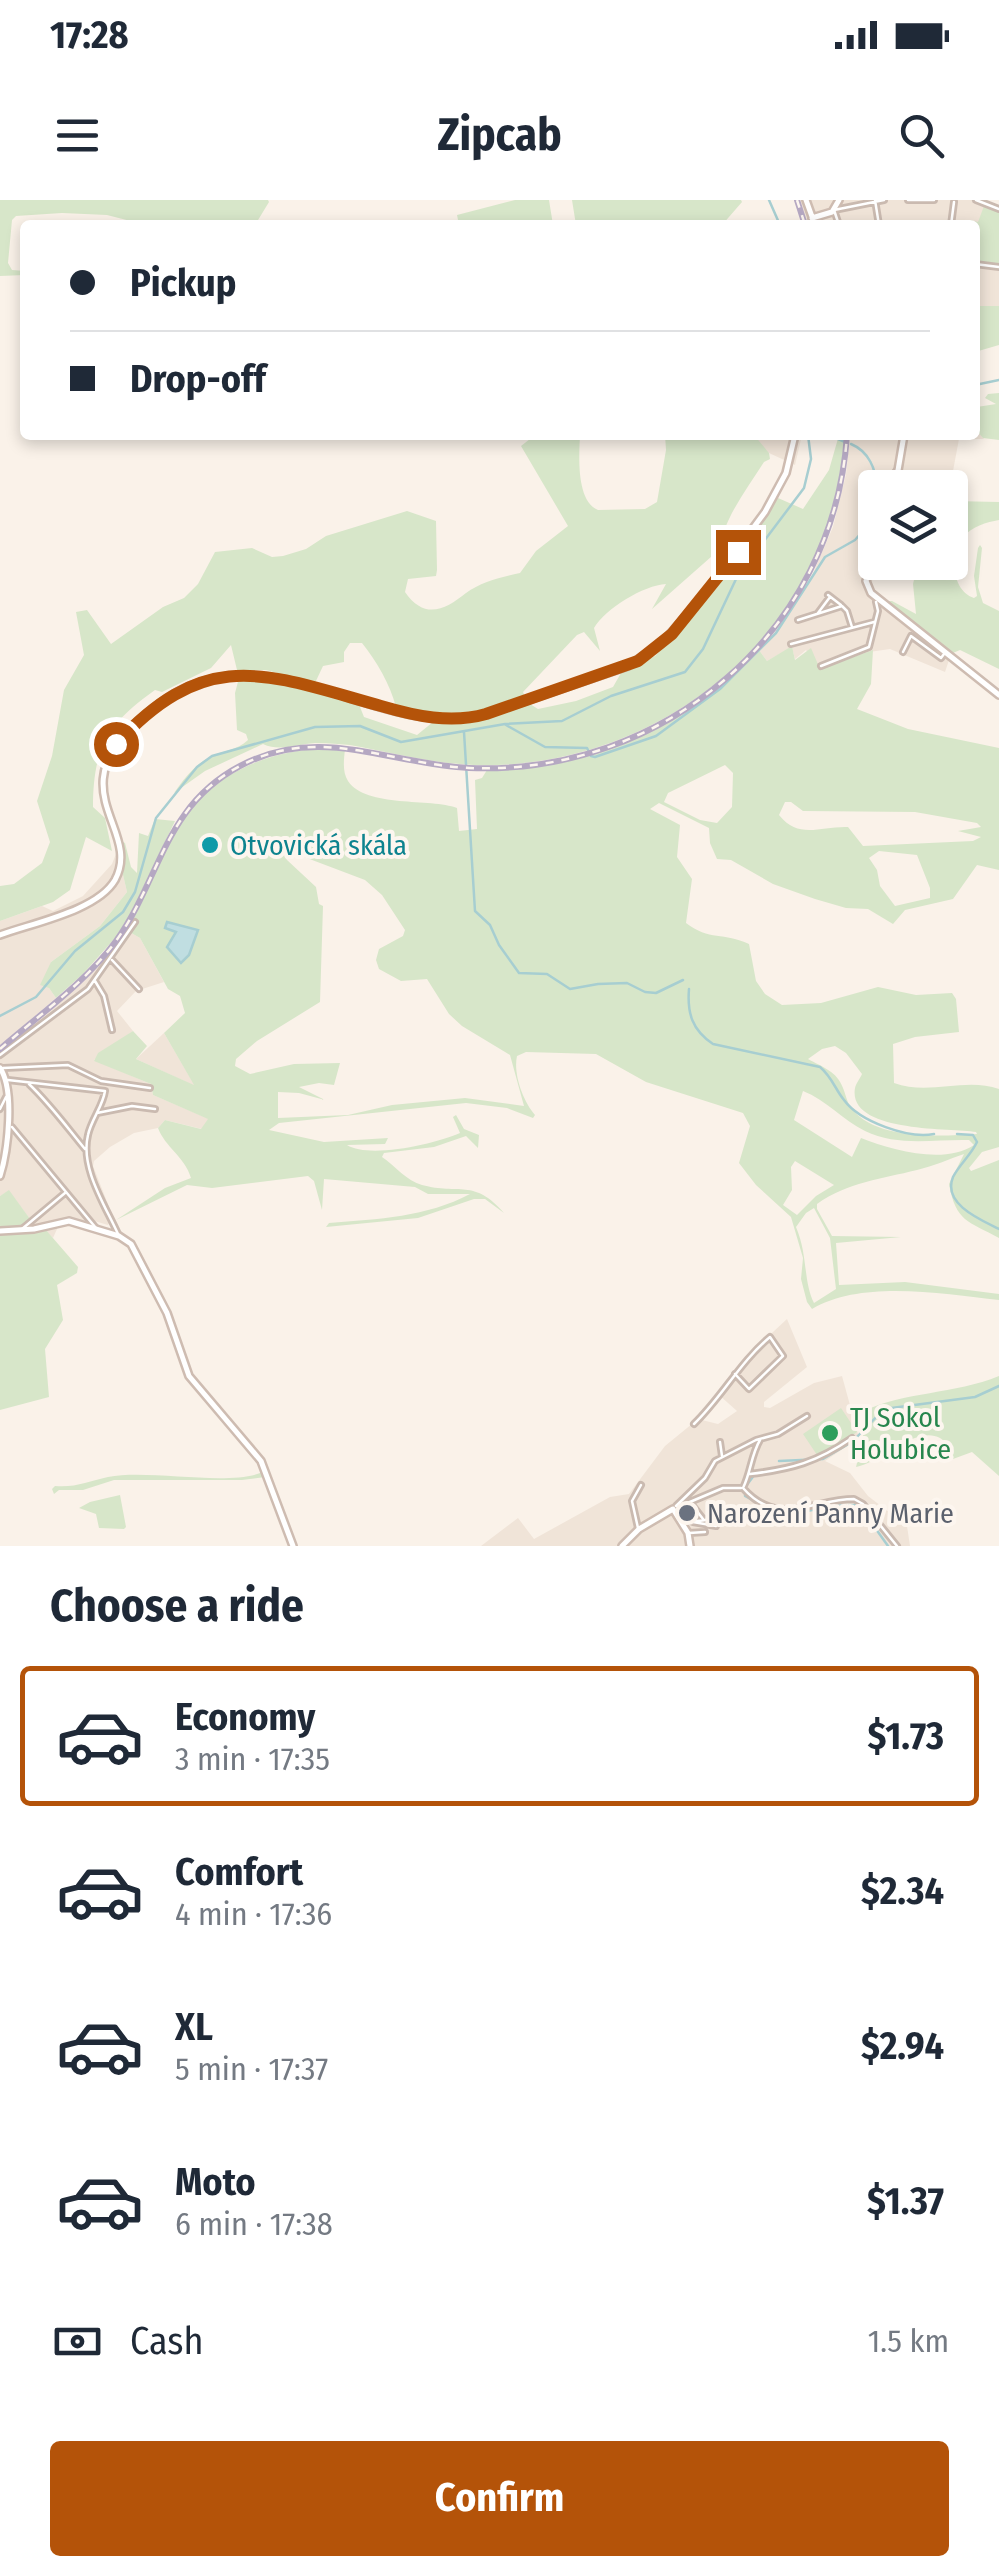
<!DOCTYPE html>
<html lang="en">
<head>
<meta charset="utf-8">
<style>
  :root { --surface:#fff; --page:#f6f6f7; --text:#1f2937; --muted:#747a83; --line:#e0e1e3; --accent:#b45309 }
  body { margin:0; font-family:"Fira Sans Condensed",sans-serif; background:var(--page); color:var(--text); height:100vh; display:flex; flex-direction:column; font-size:38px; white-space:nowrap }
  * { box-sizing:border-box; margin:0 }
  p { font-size:32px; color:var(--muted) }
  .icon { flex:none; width:55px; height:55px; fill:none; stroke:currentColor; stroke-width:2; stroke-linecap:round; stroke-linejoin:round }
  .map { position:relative; height:1346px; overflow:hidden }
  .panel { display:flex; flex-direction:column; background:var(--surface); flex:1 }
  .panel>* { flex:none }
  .top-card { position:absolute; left:20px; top:20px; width:960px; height:220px; border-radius:10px; box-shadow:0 5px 15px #0003; display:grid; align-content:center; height:220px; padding:0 50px; background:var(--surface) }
  .fabs { position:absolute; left:858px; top:270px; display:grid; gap:20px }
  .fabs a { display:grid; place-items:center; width:110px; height:110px; border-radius:10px; background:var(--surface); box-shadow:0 5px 15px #0003; font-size:50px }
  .end { position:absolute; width:45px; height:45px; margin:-22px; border:12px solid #b45309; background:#fff; box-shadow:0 0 0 5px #fff }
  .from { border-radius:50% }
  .top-card b { display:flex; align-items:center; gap:35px; height:95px; font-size:38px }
  .top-card b+b { border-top:2px solid var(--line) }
  .top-card i { width:25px; height:25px; background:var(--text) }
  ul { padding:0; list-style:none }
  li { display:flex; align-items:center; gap:30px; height:140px; margin:0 20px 15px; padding:0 30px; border:5px solid transparent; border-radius:10px }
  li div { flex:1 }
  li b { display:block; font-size:38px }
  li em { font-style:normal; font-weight:700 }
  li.on { border-color:var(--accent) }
  li>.icon { width:90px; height:90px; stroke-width:1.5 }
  h2 { padding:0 50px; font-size:45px; line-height:120px }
  .pay { display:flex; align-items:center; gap:25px; height:110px; padding:0 50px; font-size:38px }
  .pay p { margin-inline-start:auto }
  .action { display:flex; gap:20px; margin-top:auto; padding:20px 50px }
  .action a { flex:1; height:115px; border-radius:10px; background:var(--accent); color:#fff; font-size:40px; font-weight:700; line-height:115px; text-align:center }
  .status { display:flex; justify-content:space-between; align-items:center; height:70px; padding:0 50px; background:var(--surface); direction:ltr }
  .status svg { height:28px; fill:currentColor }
  header { display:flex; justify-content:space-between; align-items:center; height:130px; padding:0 50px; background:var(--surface); font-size:45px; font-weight:700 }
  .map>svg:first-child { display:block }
  .residential { fill:#f0e4d8 }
  .green { fill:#d7e6c9; fill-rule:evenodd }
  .water { fill:#c0dee1; stroke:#a7ced1; stroke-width:2.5 }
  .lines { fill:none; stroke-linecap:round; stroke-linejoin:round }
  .stream { stroke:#a7ced1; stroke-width:2.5 }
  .street-casing { stroke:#cabab0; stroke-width:8 }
  .secondary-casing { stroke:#cebcb1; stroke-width:10 }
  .street { stroke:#fff; stroke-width:2.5 }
  .secondary { stroke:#fff; stroke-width:5 }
  .rail-casing { stroke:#b5a8c2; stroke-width:6 }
  .rail { stroke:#fdf6ef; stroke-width:2.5; stroke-dasharray:8; stroke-linecap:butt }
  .route { stroke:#b45309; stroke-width:12 }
  .culture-dot { fill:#0f9aa8; stroke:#fdf6ef; stroke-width:4 }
  .leisure-dot { fill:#2e9e5b; stroke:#fdf6ef; stroke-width:4 }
  .worship-dot { fill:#6b7280; stroke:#fdf6ef; stroke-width:4 }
  .labels { text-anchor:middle; stroke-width:8; stroke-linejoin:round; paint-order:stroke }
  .culture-label { font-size:28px; fill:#0d838f; stroke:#fdf6ef; text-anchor:start }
  .leisure-label { font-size:28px; fill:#27864d; stroke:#fdf6ef; text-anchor:start }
  .worship-label { font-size:28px; fill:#5b616d; stroke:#fdf6ef; text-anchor:start }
</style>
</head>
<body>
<div class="status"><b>17:28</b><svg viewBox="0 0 49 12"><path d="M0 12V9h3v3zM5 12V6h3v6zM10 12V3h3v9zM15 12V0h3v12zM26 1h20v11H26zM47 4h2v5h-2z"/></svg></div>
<header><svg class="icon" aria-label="menu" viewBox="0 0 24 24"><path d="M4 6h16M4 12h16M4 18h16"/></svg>Zipcab<svg class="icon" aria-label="search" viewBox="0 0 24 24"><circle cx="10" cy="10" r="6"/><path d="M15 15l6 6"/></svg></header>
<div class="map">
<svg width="999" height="1346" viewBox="0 0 999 1346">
  <rect width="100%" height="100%" fill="#faf2e9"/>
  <path class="residential" d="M 800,0 L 980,0 L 999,7 L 999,106 L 975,106 L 975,25 L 807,25 Z
    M 977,193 L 976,229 L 984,239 L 959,239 L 950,287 L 875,288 L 872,387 L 951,454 L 945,472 L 890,449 L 862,453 L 820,469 L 806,450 L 795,459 L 792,447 L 767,461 L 759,450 L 783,423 L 810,380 L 833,327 L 846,274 L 850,235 L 975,235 Z
    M 755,235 L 802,235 L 795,265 L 769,253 L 754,238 Z
    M 121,641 L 121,666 L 127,692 L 100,726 L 51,762 L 49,788 L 56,798 L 0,846 L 0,721 L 42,706 L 53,711 L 83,696 L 112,664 Z
    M 126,730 L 140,738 L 164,782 L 136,791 L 117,811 L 133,831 L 94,860 L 151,884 L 153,895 L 209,919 L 202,929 L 165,920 L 158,928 L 134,933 L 110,947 L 94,961 L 93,966 L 113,1017 L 108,1025 L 91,1020 L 84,1023 L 61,1020 L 53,1038 L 46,1031 L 38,1030 L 9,991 L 0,996 L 0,852 L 86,778 Z
    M 164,833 L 195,886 L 136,859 Z
    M 787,1119 L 807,1167 L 764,1202 L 764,1207 L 770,1208 L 814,1183 L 842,1176 L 859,1238 L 825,1261 L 850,1273 L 868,1296 L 907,1326 L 910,1346 L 481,1346 L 518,1318 L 534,1339 L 610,1297 L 629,1294 L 665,1246 L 698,1219 L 718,1224 L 737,1211 L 719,1195 L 745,1158 Z"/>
  <path class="green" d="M 0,0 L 268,0 L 269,2 L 255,25 L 226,22 L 146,25 L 107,15 L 62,13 L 16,16 L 12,20 L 8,63 L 12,70 L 25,71 L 25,75 L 0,76 Z
    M 515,0 L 549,0 L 553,25 L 459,25 L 457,15 Z
    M 572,0 L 741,0 L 742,2 L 722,25 L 576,25 Z
    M 984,6 L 999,11 L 999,65 L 975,61 L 975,25 L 969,25 L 970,20 L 978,22 Z
    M 975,106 L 999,106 L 999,145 L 975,152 Z
    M 999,193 L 999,240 L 983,238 L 976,230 L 977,207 L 996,204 L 985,198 L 988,194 Z
    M 535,235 L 580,235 C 579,256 576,301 598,310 L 645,309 L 657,302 L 666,250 L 665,235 L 754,235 L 769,253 L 770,259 L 764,262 C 747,289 723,319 720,349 L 652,409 L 666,384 C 644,385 605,409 594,428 L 600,451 L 584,432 L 577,435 L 523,492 L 525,497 L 531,496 C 470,518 459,520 396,507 C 390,484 377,462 362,443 L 350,443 L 344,452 L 344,462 L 323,466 L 315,483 L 266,470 L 237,470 L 231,445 L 211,468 L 162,492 L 155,490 C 108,523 93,548 93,607 L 105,618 L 112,651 L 86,637 L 70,690 L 53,702 L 0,721 L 0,686 L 14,684 L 42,663 L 50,642 L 37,601 L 52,556 L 64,490 L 84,455 L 76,412 L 87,410 L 111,444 L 163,407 L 184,398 L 198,384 L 215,352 L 252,348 L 272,357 L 283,356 L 306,349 L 326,336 L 407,311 L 436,321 L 437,370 L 436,376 L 408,379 L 405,392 C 425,421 446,409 466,393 C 481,382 502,377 520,373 L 536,351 L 568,326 L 521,246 Z
    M 839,235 L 845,235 C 842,266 839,296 828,325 C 780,466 644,560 497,565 C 449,567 406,556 361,547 C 346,544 330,543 315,543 C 297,544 280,552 263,544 L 205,571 L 174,593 C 184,579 194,565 210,557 C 223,550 237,551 248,540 L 246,534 L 237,530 L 235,493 L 239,478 L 269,478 L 358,502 L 364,517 L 417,535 L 433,522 L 465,522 L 530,504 L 538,509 L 576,501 L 613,487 L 621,473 L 655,456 L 679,431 L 743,352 L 778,298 L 803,309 L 829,270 Z
    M 952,301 L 999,302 L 999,320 C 987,322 971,327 963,337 C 948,354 952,391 974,398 L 977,396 L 974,376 L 978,348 L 980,345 L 982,348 L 978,387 L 983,403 L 999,411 L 999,469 L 960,450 L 953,453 L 994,485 L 993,489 L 885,401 L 892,401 L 916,414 L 913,384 L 918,363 L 950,362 Z
    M 792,446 L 795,460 L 811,448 L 820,469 L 873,450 L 871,484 L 857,509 L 908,529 L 999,548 L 999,670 L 977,665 L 953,699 L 905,710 L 893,724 L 868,709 L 846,708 L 815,699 L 773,684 L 731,660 L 717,659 L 710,643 L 709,628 L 659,603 L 650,609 L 680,625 L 677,657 L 692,679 L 686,723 C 709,741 724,732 749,744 L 756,781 L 765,794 L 782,805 L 821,803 L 878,787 L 916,795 L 952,793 L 956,799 L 959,832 L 915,837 L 893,844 L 894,883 C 929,896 965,877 999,889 L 999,947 L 982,952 L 969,968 L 971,971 L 999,960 L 999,1038 C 968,1021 956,1022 949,984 L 964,954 C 949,959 934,966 917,970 C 881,979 848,982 817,1004 L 817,1009 L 832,1036 L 901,1037 L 836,1043 L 839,1085 L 905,1082 L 999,1094 L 999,1100 C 944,1094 862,1079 812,1109 L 807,1102 L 801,1079 L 803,1058 L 791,1017 L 756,985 L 739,963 L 750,926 L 743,913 L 646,882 L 596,854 L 526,852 L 517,856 C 513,874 523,901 535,915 L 533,918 L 507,908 L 466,903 L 279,923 L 269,930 L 324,942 L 388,938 L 385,944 L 347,945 C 369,959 435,944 460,933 L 453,917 L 456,915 L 464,929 L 479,935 L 478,948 L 466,936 L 434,947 L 384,953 L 382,957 C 395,966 407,981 422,985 C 459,995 474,978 504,1013 L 485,999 L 474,999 L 418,1018 L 326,1027 L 329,1023 C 378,1019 427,1017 470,994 L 428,994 L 415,987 L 324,979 L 322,1010 L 314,981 L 308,976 L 212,988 L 187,985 L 116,1020 L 165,988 L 191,978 C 185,957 165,947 158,928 L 165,920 L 201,929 L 208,919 L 153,895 L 151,884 L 94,861 L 98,853 L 133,831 L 147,846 L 136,859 L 194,885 L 164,833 L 185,813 L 180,796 L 168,789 L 140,738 L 126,730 C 144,701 153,669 169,639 C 205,574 273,544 345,549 C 344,559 342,572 348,581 C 366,608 431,598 457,608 L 459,631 L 477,629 L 475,580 L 482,578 L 487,570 C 598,564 680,529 759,450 L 767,461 ZM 725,565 L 733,573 L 732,607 L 717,623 L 700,620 L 664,602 L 668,593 ZM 785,602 L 791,602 L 803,611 L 915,612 L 977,623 L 981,627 L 958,631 L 981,637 L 973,641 L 863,646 L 848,627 C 820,626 799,640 779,615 ZM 879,651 L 917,655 L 930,688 L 930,698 L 895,706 L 880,686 L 877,670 L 869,658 ZM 291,652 L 365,680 L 382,695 L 405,730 L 403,736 L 379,749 L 376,760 L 379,769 L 401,781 L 427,779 L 449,814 L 462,826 L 510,855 L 524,906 L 465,898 L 392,905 L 348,915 L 278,918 L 278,892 L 299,893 L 325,900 L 299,887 L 319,883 L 334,885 L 340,863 L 294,864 L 250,874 L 235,866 L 236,859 L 257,841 L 320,802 L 323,706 L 319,704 L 316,687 L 287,660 L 285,657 ZM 835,846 L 846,853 L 862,874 C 860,879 856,883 855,888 C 847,933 951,928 976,932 L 977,934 C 941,936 878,941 852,909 C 847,903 846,895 843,888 C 837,871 822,867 808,859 L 822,849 ZM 803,891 C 826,900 843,920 865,931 C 897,947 935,939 969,940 L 974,945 C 944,965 892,950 861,938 L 852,957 L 794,920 ZM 795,961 L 834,985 L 816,996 L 797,1015 L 783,1005 L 792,990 L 791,967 ZM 814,1008 L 830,1038 L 836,1089 L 814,1103 C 803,1081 808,1055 796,1027 L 806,1013 Z
    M 155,619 L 175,621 L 131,713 L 116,737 L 83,774 L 56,798 L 49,788 L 40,785 L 51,762 L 100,726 L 127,692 L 121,666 L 121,641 L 125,643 L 131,667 L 137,673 L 139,633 L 148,636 Z
    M 9,990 L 38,1030 L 46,1030 L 78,1067 L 77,1073 L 57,1085 L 63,1120 L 45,1149 L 49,1197 L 0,1210 L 0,996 Z
    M 999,1176 L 999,1276 L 972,1252 L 953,1259 C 950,1253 946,1241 940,1238 C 915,1225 879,1264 856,1267 L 863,1239 L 864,1211 C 903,1192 955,1194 999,1176 Z
    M 841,1208 L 857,1232 L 819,1258 L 803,1234 Z
    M 263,1272 L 265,1277 L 242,1280 L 114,1280 L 83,1290 L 59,1290 L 54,1294 L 52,1289 L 55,1286 C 75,1288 89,1281 108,1277 C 150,1269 228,1287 263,1272 Z
    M 120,1295 L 126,1327 L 124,1329 L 99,1328 L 96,1314 L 79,1308 L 90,1302 Z"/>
  <path class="water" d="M 167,722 L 198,730 L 189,755 L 181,763 L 167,747 L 176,732 L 165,728 Z"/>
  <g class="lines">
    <path class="stream" d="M 769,0 L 780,25
      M 975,185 L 999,180
      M 829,235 L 845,242
      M 851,244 C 868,251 877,269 876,288
      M 506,525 L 545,547 L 587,548 L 591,556 L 595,557 L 656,536 L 720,489 L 776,433 L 825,357 L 855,340 L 875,317
      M 464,532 L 475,711 L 490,725 L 499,745 L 519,773 L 547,774 L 570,789 L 598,784 L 627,783 L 645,792 L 656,793 L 683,780
      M 689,789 C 687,813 692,830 713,844 L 820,867 C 832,877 835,889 844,900 C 860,922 909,939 934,934
      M 0,816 L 36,797 L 75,751 L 123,712 L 135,692 L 156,618 L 197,567 L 212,556 L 315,527 L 360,526 L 401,542 L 505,524 L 562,521 L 611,496 L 685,472 L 703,449 L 737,377 L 804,288 L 811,259 L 808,235
      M 957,934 L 973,935 L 977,942 C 971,955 959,965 953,977 C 942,1004 981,1020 999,1029
      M 779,1261 L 823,1259 L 852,1242 L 884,1209 L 975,1197 L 999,1186
      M 755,1274 L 746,1286 L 745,1296 C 801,1328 801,1304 855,1305 L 866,1315 L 888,1346"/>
    <g class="street-casing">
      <path id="street" d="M 875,0 L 879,25
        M 908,0 L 934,0
        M 976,0 L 999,9
        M 839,25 L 834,10 L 884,0
        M 951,25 L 954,2
        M 975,64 L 999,67
        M 884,288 L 896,271
        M 868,356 L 875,334
        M 828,395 L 841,405
        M 818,413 L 830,397
        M 798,420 L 842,406 L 847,411 L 852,427
        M 791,444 L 874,422
        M 903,452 L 911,436 L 941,458 L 944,454
        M 821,466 L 869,447 L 878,411 L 876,402
        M 112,760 L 139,789
        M 95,781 L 104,796 L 112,830
        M 0,855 L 88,789 L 135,722
        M 3,868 L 68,865 L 101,881 L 150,888
        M 8,880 L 105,891 C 103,906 91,920 88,935 C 80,968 105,1005 118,1034
        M 29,884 C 50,904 66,926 85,949
        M 0,909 L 6,897
        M 97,913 L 132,906 L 155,909
        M 12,927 L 96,1028
        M 22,1029 L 65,993
        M 694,1224 C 722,1197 740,1162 770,1137 L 783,1156 L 749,1189 L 735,1174
        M 720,1242 L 722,1256
        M 750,1274 C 792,1269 817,1262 852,1238
        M 743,1288 C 778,1328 813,1299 854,1299 L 863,1304 L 897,1346
        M 743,1288 C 751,1272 751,1255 760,1240
        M 683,1305 L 693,1306 L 703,1319
        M 676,1306 L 705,1278 L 715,1261 L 756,1240 L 778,1234 L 807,1216
        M 678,1307 L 723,1288 L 741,1288
        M 683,1320 C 698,1322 711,1322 722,1310
        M 693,1322 L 716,1326
        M 638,1328 L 632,1301 L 641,1285
        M 689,1333 L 705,1332"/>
    </g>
    <g class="secondary-casing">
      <path id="secondary" d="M 806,0 L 815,25
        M 812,18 L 832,12 L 839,0
        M 895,288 L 904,235
        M 875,351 L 866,381 L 871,393 L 999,495
        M 0,735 C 32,723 97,711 115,680 C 142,631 62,593 134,525 C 151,509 168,495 190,486 C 291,444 386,541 487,514 L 628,466 L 661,444 L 700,400 L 765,312 L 786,273 L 795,235
        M 0,868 C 15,890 8,951 0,976
        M 0,1031 L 34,1029 L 69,1021 L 119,1036 L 131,1044 L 167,1113 L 189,1176 L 261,1261 L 293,1346
        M 622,1346 L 639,1329 L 673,1309 L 688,1333 L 690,1346"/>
    </g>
    <use href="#street" class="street"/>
    <use href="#secondary" class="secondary"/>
    <g class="rail-casing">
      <path id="rail" d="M 797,0 L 805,25
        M 0,849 C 39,815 85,783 116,741 C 161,678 164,606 240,566 C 319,524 388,564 469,568 C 664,576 834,432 847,235"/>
    </g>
    <use href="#rail" class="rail"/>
  </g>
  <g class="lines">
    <path class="route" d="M 116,544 C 208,445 266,474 381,506 C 415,516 451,524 486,514 L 638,461 L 672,434 L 738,352"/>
  </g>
  <circle class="culture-dot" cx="210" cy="645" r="10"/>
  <circle class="leisure-dot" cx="830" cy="1233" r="10"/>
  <circle class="worship-dot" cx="687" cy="1313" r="10"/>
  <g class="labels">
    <g class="culture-label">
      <text x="230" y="655">Otvovická skála</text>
    </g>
    <g class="leisure-label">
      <text x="850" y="1227">TJ Sokol<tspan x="850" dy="32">Holubice</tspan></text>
    </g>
    <g class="worship-label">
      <text x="707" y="1323">Narození Panny Marie</text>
    </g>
  </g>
</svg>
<div class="fabs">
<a><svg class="icon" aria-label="layers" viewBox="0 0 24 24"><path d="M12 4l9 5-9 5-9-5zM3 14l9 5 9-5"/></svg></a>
</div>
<i class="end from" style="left:116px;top:544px"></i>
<i class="end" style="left:738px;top:352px"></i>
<div class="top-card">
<b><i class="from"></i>Pickup</b>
<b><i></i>Drop-off</b>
</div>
</div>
<section class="panel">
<h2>Choose a ride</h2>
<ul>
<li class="on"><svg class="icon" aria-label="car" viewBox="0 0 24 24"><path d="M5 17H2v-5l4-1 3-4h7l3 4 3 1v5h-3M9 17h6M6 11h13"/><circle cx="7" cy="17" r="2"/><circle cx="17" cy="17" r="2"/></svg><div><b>Economy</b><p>3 min · 17:35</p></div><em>$1.73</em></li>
<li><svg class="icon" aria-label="car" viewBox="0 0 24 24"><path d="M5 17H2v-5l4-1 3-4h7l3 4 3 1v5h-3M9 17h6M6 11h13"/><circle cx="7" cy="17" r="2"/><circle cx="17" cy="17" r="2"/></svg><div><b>Comfort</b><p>4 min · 17:36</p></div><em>$2.34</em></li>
<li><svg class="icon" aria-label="car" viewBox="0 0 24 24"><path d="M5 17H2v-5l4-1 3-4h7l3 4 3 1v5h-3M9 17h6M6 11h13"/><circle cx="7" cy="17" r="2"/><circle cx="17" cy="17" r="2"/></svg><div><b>XL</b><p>5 min · 17:37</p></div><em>$2.94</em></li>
<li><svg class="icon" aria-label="car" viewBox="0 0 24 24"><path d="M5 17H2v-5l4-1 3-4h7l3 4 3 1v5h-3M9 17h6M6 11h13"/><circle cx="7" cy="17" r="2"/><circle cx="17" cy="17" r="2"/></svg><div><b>Moto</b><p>6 min · 17:38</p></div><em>$1.37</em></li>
</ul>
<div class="pay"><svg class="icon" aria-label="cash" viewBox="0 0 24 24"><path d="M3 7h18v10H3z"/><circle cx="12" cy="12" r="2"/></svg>Cash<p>1.5 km</p></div>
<div class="action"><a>Confirm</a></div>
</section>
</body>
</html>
